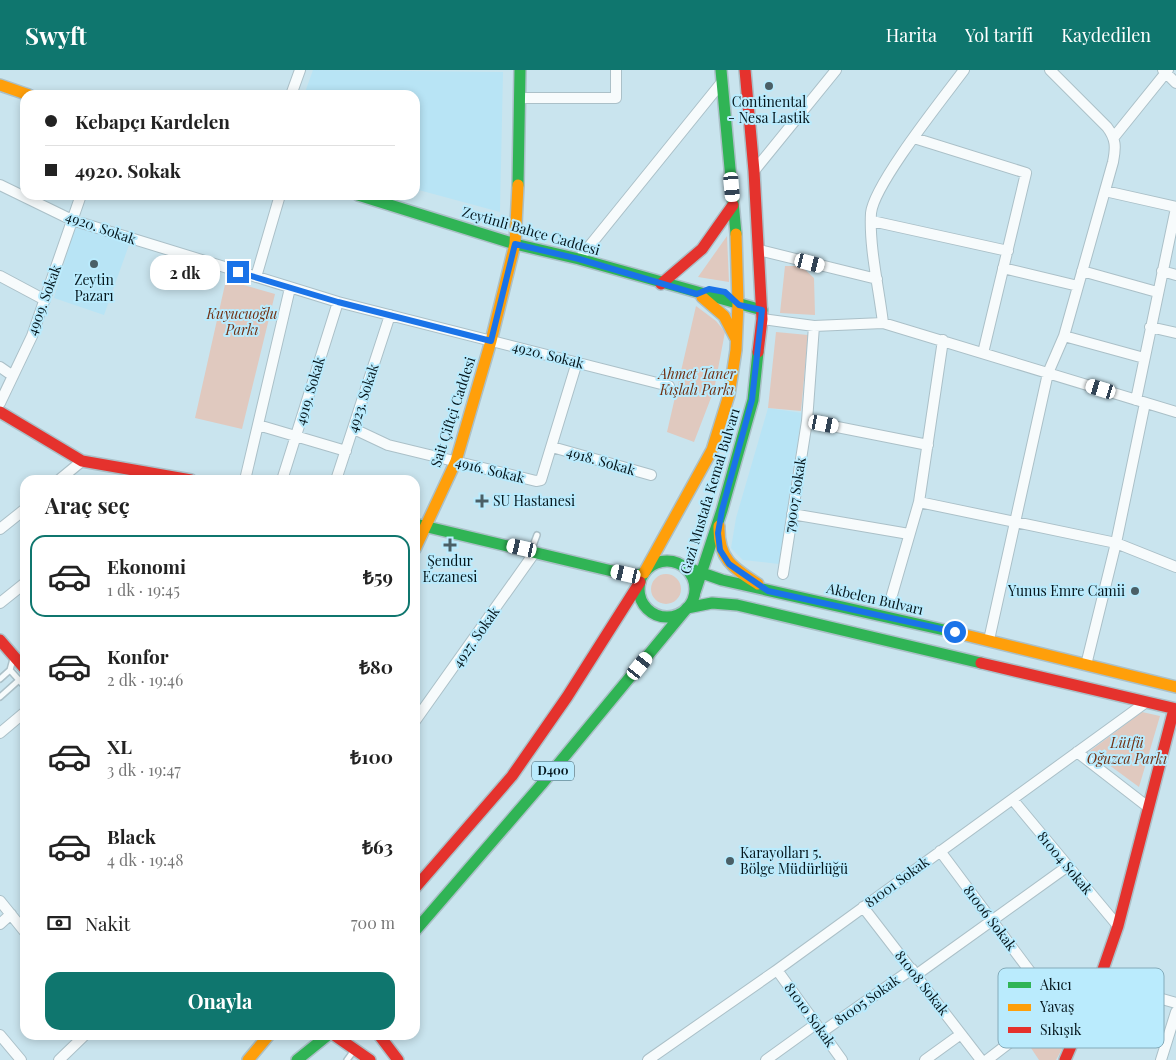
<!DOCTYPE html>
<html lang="tr">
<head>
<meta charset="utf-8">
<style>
  :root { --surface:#fff; --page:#f2f2f2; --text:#222; --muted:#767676; --line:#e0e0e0; --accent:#0f766e }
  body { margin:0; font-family:"Playfair Display",serif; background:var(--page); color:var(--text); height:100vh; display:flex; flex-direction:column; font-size:19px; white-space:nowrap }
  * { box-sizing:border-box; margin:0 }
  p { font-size:16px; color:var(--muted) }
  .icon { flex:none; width:28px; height:28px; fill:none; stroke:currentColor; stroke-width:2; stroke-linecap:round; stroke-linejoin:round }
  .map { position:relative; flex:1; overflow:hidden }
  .drawer { position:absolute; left:20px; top:405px; width:400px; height:565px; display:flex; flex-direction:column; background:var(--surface); border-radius:15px; box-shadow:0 2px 8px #0003 }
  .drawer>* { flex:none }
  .guide { position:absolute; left:20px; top:20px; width:400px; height:110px; border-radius:15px; box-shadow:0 2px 8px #0003; display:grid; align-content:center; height:110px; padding:0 25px; background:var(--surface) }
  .end { position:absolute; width:22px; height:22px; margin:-11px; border:6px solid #1a73e8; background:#fff; box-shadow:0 0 0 2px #fff }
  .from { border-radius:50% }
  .bubble { position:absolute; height:35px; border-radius:15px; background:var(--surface); box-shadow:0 2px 8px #0003; font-size:16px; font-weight:700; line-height:35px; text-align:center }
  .car { position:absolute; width:15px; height:30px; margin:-15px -8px; border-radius:6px; box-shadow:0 0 4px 1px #0007; background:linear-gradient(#fff 24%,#345 0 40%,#fff 0 76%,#345 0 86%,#fff 0) }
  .guide b { display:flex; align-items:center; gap:18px; height:48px; font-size:19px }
  .guide b+b { border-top:1px solid var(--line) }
  .guide i { width:12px; height:12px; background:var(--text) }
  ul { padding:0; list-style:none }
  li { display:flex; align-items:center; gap:15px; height:82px; margin:0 10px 8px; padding:0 15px; border:2px solid transparent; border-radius:15px }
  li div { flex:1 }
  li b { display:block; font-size:19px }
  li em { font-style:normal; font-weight:700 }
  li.active { border-color:var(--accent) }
  li>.icon { width:45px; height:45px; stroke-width:1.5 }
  h2 { padding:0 25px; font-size:22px; line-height:60px }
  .pay { display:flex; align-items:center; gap:12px; height:55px; padding:0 25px; font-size:19px }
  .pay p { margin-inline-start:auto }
  .button { display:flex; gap:10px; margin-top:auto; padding:10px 25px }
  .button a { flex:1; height:58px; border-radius:15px; background:var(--accent); color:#fff; font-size:20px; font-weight:700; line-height:58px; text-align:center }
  header { display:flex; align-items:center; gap:30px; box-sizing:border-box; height:70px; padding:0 25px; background:var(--accent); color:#fff }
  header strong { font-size:24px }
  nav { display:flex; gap:28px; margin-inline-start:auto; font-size:18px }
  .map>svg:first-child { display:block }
  .built { fill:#b8e4f5 }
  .green { fill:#e0c9bf }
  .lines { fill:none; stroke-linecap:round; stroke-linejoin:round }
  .lane-casing { stroke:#abc0c8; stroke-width:8 }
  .street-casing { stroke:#abc0c8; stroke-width:12 }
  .fast-casing { stroke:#abc0c8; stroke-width:14 }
  .slow-casing { stroke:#abc0c8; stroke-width:14 }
  .jam-casing { stroke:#abc0c8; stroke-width:14 }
  .lane { stroke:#f7fbfc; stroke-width:5 }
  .street { stroke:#f7fbfc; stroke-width:10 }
  .fast { stroke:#30b455; stroke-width:11 }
  .slow { stroke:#ff9f0a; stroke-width:11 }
  .jam { stroke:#e5322d; stroke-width:11 }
  .route { stroke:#1a73e8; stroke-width:6 }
  .poi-dot { fill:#4a5f66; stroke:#baebfd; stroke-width:2 }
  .labels { text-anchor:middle; stroke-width:4; stroke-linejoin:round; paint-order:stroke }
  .shield { fill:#baebfd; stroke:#3b5760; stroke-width:1 }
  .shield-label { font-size:12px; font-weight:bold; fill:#05171d }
  .poi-label { font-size:14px; fill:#05171d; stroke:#baebfd }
  .street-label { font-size:14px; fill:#05171d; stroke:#baebfd }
  .park-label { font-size:14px; font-style:italic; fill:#713113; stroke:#baebfd }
  .key { fill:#baebfd; stroke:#84abba; stroke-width:1 }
  .key-label { font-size:14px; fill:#05171d }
</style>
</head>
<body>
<header>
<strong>Swyft</strong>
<nav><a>Harita</a><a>Yol tarifi</a><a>Kaydedilen</a></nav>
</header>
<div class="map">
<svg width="1176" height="990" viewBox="0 0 1176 990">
  <rect width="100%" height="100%" fill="#c9e4ee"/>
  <path class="built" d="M 313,0 L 503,2 L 500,142 L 415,119 L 415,25 L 304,25 Z
    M 75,156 L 130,172 L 104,245 L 54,228 Z
    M 768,338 L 802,343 L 779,494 L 743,490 L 731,478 L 736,448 Z"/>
  <path class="green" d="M 727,166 L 729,212 L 698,207 Z
    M 785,196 L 801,196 L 814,208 L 815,245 L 780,243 Z
    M 226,210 L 275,224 L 242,359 L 195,348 Z
    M 696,236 L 716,251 L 725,262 L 714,320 L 694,372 L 667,362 Z
    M 776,262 L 808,265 L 801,341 L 768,338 Z
    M651 519a15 15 0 1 1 30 0a15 15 0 1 1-30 0Z
    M 1142,642 L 1160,646 L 1139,717 L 1090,681 Z
    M 1053,948 L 1065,963 L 1067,970 L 1056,990 L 1039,990 L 1025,969 Z"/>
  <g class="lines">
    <g class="lane-casing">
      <path id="lane" d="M 531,481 L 537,465
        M 0,609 L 10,600 L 13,589
        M 19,610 L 25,617
        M 0,627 L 19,610 L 10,600
        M 347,990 L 355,979"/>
    </g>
    <g class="street-casing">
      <path id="street" d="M 1163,0 L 1176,13
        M 291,25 L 300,0
        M 520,28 L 616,28 L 616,0
        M 1114,67 L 1168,0
        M 914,68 L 1026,103 L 983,283
        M 754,101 L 836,0
        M 0,115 L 72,150 L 338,232 L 669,316
        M 1105,121 L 1176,137
        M 872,151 L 1008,181
        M 759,180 L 877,209
        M 579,189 L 722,12
        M 1003,198 L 1078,216
        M 1082,201 L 1157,222
        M 1162,201 L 1176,205
        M 0,206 L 45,230
        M 256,207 L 280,125
        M 762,249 L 814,256 L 883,253 L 1176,342
        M 883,253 C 879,219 869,177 871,143 C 874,114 944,27 964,0
        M 1150,257 L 1176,263
        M 1064,266 L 1144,288
        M 0,297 L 13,306
        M 1136,330 L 1176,138
        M 0,333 L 32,266 L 81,125
        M 807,351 L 928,375
        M 258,355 L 346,381
        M 354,359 L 388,375 L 536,411 L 541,410 L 577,292
        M 552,377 L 651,405
        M 59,410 L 82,391
        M 245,410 L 290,218
        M 282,410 L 338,232
        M 336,410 L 390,245
        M 919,432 L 1116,473 L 1176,497
        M 792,444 L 909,464
        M 0,459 L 25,439
        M 783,504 L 807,351 L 814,256
        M 892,525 L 919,432 L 943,270
        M 0,533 L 25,513
        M 989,570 L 1048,303 L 1064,266 L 1113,92 C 1116,77 1116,69 1107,57 L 1050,0
        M 1086,595 L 1116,473 L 1145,333
        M 415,651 L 535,482
        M 0,663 L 25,642
        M 1077,682 L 1148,737
        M 1013,730 L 1118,856
        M 940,781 L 1076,963
        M 0,831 L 25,862
        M 863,837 L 981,990
        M 0,854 L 11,844
        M 777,900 L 842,990
        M 916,905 L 1068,796
        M 1099,911 L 1176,933
        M 822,962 L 912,899
        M 0,965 L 21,990
        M 59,990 L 85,965
        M 648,990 L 777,900 L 1145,633
        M 766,990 L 816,954
        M 925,990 L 961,964
        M 987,990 L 1056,937
        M 1161,990 L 1176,942"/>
    </g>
    <g class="fast-casing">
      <path id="fast" d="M 721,0 L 736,164
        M 518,115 L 520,0
        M 358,125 L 515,174 L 579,189 L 762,240
        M 415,454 L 633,506 L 644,503
        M639 519a28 28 0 1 1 56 0a28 28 0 1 1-56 0Z
        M 685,497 L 722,510 L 953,562
        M 695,522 L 722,440 L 753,330 L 758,282
        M 687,538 L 712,533 L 737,535 L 981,593
        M 415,861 L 541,715 L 687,538
        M 297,990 L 328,965"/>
    </g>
    <g class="slow-casing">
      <path id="slow" d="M 0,15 L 29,25
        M 702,227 L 724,246 L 736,269
        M 719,456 C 718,489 733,498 758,514
        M 415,479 L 456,391 L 491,271 L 515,174 L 518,115
        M 644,503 L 712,380 L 729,325 L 736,280 L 738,233 L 736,164
        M 953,562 L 1176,617
        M 248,990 L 269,965"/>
    </g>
    <g class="jam-casing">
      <path id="jam" d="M 745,0 L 754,101 L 762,249 L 758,282
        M 661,214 L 702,179 L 733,135
        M 0,342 L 82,391 L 191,410
        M 0,570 L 25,599
        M 981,593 L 1176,639
        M 415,818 L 512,706 L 567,627 L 640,512
        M 334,965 L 370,990
        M 379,965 L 398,990
        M 1065,990 L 1099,911 L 1118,856 L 1174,639"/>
    </g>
    <use href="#lane" class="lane"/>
    <use href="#street" class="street"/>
    <use href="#fast" class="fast"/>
    <use href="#slow" class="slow"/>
    <use href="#jam" class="jam"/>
  </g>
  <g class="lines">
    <path class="route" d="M 238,202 L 338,232 L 491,271 L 515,174 L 579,189 L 697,224 L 709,219 L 725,222 L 739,235 L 762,240 L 752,330 L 722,440 L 718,463 L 720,480 L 729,494 L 768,521 L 955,562"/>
  </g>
  <g class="poi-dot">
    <circle cx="769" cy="16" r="5"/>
    <circle cx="94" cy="194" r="5"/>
    <path d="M479.5 423.5h5v5h5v5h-5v5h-5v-5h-5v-5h5z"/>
    <path d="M447.5 467.5h5v5h5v5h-5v5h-5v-5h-5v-5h5z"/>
    <circle cx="1135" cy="521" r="5"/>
    <circle cx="730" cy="791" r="5"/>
  </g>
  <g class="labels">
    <rect class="shield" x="532" y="691.5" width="42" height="19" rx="4"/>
    <g class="shield-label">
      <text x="553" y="705">D400</text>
    </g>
    <g class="poi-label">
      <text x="769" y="37">Continental<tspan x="769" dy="16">- Nesa Lastik</tspan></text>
      <text x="94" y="215">Zeytin<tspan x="94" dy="16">Pazarı</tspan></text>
      <text x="493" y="436" text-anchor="start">SU Hastanesi</text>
      <text x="450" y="496">Şendur<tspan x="450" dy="16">Eczanesi</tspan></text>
      <text x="1125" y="526" text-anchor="end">Yunus Emre Camii</text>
      <text x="740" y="788" text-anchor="start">Karayolları 5.<tspan x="740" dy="16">Bölge Müdürlüğü</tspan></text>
    </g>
    <g class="street-label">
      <text transform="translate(101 158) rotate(19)" y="5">4920. Sokak</text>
      <text transform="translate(531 161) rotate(16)" y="5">Zeytinli Bahçe Caddesi</text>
      <text transform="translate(44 230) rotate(-70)" y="5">4909. Sokak</text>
      <text transform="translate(548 285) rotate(14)" y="5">4920. Sokak</text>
      <text transform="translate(310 321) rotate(-73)" y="5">4919. Sokak</text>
      <text transform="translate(363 328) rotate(-72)" y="5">4923. Sokak</text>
      <text transform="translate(453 342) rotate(-72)" y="5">Sait Çiftçi Caddesi</text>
      <text transform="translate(601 391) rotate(16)" y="5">4918. Sokak</text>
      <text transform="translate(490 400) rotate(14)" y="5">4916. Sokak</text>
      <text transform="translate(710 421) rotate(-73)" y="5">Gazi Mustafa Kemal Bulvarı</text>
      <text transform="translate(795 425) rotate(-81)" y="5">79007 Sokak</text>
      <text transform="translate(875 529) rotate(13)" y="5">Akbelen Bulvarı</text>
      <text transform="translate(476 567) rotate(-55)" y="5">4927. Sokak</text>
      <text transform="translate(1065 793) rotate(50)" y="5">81004 Sokak</text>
      <text transform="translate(897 812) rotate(-36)" y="5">81001 Sokak</text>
      <text transform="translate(990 848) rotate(53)" y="5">81006 Sokak</text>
      <text transform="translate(922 913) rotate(52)" y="5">81008 Sokak</text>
      <text transform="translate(867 930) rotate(-35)" y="5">81005 Sokak</text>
      <text transform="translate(810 945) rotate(54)" y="5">81010 Sokak</text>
    </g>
    <g class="park-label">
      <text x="242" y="249">Kuyucuoğlu<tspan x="242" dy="16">Parkı</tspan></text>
      <text x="697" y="309">Ahmet Taner<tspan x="697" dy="16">Kışlalı Parkı</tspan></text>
      <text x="1127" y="678">Lütfü<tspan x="1127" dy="16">Oğuzca Parkı</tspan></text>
    </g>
  </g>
  <rect x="998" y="898" width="166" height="80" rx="8" class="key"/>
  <rect x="1008" y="912" width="23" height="6" fill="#30b455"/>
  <rect x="1008" y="934" width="23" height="7" fill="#ff9f0a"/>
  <rect x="1008" y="957" width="23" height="6" fill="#e5322d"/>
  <g class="key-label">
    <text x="1040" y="920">Akıcı</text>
    <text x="1040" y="942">Yavaş</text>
    <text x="1040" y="965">Sıkışık</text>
  </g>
</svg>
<i class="end from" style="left:955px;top:562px"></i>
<i class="end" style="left:238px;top:202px"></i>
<div class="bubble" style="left:150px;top:185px;width:70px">2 dk</div>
<i class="car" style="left:732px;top:117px;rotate:175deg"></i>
<i class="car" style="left:810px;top:193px;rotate:104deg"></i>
<i class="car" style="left:1101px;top:319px;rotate:287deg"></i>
<i class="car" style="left:824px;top:354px;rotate:101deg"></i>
<i class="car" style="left:522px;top:478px;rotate:283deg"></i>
<i class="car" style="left:626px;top:504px;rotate:283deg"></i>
<i class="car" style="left:640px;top:596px;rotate:39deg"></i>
<div class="guide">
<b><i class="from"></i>Kebapçı Kardelen</b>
<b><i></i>4920. Sokak</b>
</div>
<section class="drawer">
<h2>Araç seç</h2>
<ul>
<li class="active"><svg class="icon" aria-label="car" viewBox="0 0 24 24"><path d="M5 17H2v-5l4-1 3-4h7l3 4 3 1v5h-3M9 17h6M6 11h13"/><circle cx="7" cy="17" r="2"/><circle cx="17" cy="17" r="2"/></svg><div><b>Ekonomi</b><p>1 dk · 19:45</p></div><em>₺59</em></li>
<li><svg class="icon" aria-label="car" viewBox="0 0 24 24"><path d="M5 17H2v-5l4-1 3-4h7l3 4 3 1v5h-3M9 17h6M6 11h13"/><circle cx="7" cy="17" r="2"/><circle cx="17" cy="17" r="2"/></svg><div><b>Konfor</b><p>2 dk · 19:46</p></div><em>₺80</em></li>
<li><svg class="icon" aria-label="car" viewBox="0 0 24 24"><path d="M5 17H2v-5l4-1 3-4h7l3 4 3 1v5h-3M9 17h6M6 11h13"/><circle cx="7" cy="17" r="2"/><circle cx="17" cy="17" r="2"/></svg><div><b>XL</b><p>3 dk · 19:47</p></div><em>₺100</em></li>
<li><svg class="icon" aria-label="car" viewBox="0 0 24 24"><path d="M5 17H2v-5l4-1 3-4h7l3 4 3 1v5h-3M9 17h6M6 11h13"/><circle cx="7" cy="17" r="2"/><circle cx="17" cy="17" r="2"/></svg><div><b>Black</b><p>4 dk · 19:48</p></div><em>₺63</em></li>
</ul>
<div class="pay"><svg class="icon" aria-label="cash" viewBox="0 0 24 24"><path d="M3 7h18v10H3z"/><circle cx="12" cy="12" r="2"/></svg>Nakit<p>700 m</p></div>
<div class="button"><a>Onayla</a></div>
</section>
</div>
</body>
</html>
